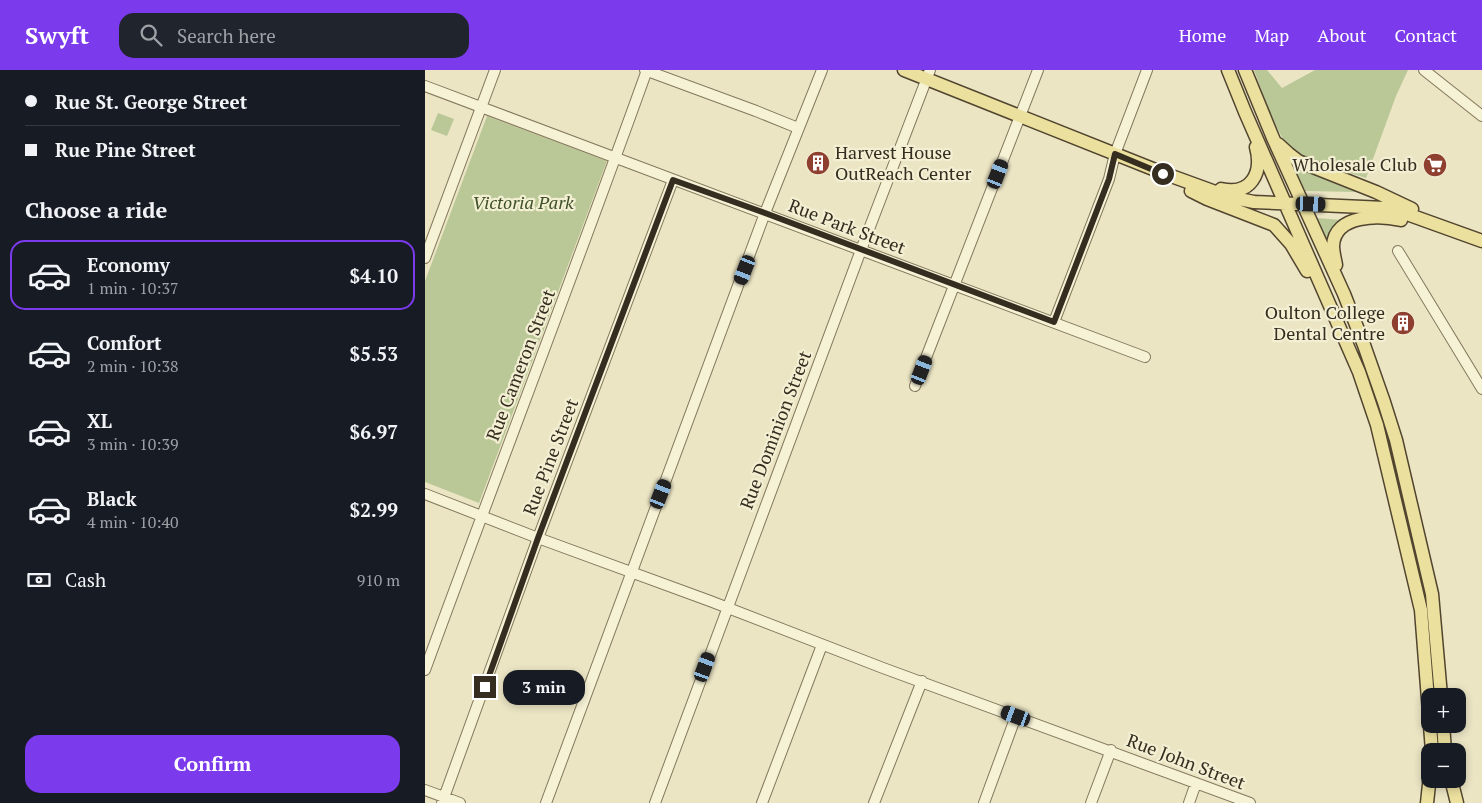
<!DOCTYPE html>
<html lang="en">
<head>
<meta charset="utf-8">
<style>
  :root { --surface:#171b24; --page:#20242c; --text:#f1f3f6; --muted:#9ea1a6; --line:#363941; --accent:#7c3aed }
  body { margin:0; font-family:"PT Serif",serif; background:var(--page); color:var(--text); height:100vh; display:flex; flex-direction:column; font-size:19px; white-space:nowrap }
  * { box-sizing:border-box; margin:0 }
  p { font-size:16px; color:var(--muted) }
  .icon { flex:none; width:28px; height:28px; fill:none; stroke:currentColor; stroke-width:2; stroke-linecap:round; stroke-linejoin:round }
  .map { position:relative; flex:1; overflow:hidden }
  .sheet { display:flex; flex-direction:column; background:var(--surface); width:425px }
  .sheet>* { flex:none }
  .hud { display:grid; align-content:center; height:110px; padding:0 25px; background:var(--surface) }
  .buttons { position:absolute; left:996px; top:618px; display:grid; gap:10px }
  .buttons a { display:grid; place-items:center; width:45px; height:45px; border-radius:10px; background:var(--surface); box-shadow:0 2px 8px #0003; font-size:25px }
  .end { position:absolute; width:22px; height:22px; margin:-11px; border:6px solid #352d1f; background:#fff; box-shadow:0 0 0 2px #fff }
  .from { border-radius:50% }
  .bubble { position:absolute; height:35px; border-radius:15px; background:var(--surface); box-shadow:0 2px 8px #0003; font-size:16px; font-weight:700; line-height:35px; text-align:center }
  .car { position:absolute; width:15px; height:30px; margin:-15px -8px; border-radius:6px; box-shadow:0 0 4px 1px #0007; background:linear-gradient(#222 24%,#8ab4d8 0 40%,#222 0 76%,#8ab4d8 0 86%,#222 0) }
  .hud b { display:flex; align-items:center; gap:18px; height:48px; font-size:19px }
  .hud b+b { border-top:1px solid var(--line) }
  .hud i { width:12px; height:12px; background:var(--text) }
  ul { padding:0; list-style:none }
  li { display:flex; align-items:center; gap:15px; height:70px; margin:0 10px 8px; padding:0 15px; border:2px solid transparent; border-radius:15px }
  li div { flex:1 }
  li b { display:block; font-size:19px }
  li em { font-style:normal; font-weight:700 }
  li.selected { border-color:var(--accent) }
  li>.icon { width:45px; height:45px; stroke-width:1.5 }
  h2 { padding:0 25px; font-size:22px; line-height:60px }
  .pay { display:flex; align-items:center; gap:12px; height:55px; padding:0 25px; font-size:19px }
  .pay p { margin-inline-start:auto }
  .action { display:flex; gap:10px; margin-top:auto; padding:10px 25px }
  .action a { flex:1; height:58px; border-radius:15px; background:var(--accent); color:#fff; font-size:20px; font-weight:700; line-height:58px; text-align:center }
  header { display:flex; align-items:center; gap:30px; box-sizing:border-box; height:70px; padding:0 25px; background:var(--accent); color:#fff }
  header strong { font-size:24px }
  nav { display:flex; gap:28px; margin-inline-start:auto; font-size:18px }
  .search { width:350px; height:45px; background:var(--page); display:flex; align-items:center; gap:12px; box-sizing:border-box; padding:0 18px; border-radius:15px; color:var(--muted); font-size:19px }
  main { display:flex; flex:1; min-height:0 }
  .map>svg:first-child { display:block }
  .green { fill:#bac898 }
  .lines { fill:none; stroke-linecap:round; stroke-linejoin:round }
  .minor-casing { stroke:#84785c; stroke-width:12 }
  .major-casing { stroke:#524530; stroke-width:15 }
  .minor { stroke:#f6f2d6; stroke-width:10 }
  .major { stroke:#ebe09e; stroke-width:12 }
  .route { stroke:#352d1f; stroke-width:6 }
  .labels { text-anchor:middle; stroke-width:4.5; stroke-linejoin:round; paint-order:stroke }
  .poi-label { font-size:18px; fill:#352d1f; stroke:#f3efd3; text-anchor:end }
  .park-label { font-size:18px; font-style:italic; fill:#3e5027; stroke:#f3efd3 }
  .street-label { font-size:18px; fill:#352d1f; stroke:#f3efd3 }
</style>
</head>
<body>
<header>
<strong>Swyft</strong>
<div class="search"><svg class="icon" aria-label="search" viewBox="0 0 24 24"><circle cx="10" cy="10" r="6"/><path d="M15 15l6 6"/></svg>Search here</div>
<nav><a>Home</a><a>Map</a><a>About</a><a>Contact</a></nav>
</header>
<main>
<section class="sheet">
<div class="hud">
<b><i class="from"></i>Rue St. George Street</b>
<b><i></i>Rue Pine Street</b>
</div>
<h2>Choose a ride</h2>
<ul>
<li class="selected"><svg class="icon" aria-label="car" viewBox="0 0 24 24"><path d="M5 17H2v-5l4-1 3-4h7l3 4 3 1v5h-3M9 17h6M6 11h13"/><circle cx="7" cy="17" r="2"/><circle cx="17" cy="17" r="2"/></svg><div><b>Economy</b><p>1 min · 10:37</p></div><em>$4.10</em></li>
<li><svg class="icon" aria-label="car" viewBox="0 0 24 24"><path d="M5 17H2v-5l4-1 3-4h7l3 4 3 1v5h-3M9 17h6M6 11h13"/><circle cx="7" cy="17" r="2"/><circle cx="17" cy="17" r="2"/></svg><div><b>Comfort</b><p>2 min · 10:38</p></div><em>$5.53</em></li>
<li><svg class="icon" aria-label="car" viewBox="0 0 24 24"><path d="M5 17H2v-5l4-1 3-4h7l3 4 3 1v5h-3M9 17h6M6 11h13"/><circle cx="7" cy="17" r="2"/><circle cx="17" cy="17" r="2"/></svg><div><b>XL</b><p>3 min · 10:39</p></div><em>$6.97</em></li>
<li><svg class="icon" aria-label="car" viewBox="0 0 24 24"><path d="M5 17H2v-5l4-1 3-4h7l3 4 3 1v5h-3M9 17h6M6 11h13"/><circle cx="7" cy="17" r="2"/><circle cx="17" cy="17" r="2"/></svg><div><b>Black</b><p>4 min · 10:40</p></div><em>$2.99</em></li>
</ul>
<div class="pay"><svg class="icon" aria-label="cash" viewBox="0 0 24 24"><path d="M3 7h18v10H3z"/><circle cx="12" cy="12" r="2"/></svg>Cash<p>910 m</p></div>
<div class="action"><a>Confirm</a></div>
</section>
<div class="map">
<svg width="1057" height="733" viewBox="0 0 1057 733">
  <rect width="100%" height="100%" fill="#ebe5c4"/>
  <path class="green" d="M 829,0 L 842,0 L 857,18 L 890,0 L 983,0 L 971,26 L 941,108 C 921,101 890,96 873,84 C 851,70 838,24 829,0 Z
    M 13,43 L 29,49 L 22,66 L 6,60 Z
    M 62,46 L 182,91 L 54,433 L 0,412 L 0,211 Z
    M 872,95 L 934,119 L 933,122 L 880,121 L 870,100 Z
    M 891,149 L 892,148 L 917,150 L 903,170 Z"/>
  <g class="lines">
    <g class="minor-casing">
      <path id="minor" d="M 220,0 L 331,41 L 373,58
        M 999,0 L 1057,46
        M 0,16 L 720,287
        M 973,181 L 1057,319
        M 0,188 L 70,0
        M 629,252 L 684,109 L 690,84 L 722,0
        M 490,316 L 613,0
        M 0,424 L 113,468 L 285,531 L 458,598 L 825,733
        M 0,600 C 73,400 150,201 222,0
        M 0,720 L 35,733
        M 17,733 L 113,468 L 248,110
        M 121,733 L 340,143 L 397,0
        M 230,733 L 436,180 L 505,0
        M 337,733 L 397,575
        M 449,733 L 497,611
        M 559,733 L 591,646
        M 666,733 L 686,680
        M 764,733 L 771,713"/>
    </g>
    <g class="major-casing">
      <path id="major" d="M 479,0 L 738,103 L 804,127 L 829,132 L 960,138 L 982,144 L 1057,171
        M 803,0 L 820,42 L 934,302 L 952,355 L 996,540 L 1007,681
        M 820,0 L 848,68 L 919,224 L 939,275 L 959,332 L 971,370 L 1007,524 L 1016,626
        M 853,74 L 864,84 L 873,91 L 951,122 L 987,139
        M 796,119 C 826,126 838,103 831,77
        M 766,121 L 782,129 L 849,155 L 866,174 L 882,201
        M 911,195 C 910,189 908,182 908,176 C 909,144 955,145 976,150
        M 1018,654 L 1020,681
        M 1026,709 L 1032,733
        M 1002,733 L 1005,705"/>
    </g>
    <use href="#minor" class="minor"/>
    <use href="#major" class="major"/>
  </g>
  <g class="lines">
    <path class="route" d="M 60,617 L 113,468 L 248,110 L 340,143 L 629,252 L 684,109 L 690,84 L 738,104"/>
  </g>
  <defs>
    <g id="building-disc" transform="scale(1.25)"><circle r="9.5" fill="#8e3f30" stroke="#f3efd3"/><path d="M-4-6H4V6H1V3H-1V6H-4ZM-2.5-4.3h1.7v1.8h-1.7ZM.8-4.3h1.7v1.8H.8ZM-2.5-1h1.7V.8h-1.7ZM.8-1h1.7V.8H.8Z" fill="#fff"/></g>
    <g id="supermarket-disc" transform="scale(1.25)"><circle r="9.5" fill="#8e3f30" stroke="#f3efd3"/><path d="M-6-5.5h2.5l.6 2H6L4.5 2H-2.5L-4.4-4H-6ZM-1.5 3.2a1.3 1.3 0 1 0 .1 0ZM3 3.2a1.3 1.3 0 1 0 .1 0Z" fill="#fff"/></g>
  </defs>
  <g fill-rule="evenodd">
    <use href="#building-disc" x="393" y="93"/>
    <use href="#supermarket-disc" x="1010" y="95"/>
    <use href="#building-disc" x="978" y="253"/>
  </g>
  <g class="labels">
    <g class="poi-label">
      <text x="410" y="89" text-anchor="start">Harvest House<tspan x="410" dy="21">OutReach Center</tspan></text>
      <text x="992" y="101">Wholesale Club</text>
      <text x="960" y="249">Oulton College<tspan x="960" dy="21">Dental Centre</tspan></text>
    </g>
    <g class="park-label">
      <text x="98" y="139">Victoria Park</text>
    </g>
    <g class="street-label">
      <text transform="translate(422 157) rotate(21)" y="6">Rue Park Street</text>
      <text transform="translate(96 295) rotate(-69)" y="6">Rue Cameron Street</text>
      <text transform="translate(351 360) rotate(-69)" y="6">Rue Dominion Street</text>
      <text transform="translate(126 387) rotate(-69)" y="6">Rue Pine Street</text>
      <text transform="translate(761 692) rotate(21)" y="6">Rue John Street</text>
    </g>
  </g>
</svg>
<div class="buttons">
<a>+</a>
<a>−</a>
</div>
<i class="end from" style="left:738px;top:104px"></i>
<i class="end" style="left:60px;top:617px"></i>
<div class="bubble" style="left:78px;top:600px;width:82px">3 min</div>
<i class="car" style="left:573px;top:104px;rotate:21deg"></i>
<i class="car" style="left:886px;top:134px;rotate:92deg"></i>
<i class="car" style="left:320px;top:200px;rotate:201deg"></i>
<i class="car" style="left:497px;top:300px;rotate:21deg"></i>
<i class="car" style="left:236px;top:424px;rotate:21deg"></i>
<i class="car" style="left:280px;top:597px;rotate:20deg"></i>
<i class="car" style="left:591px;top:646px;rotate:290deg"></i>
</div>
</main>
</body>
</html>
